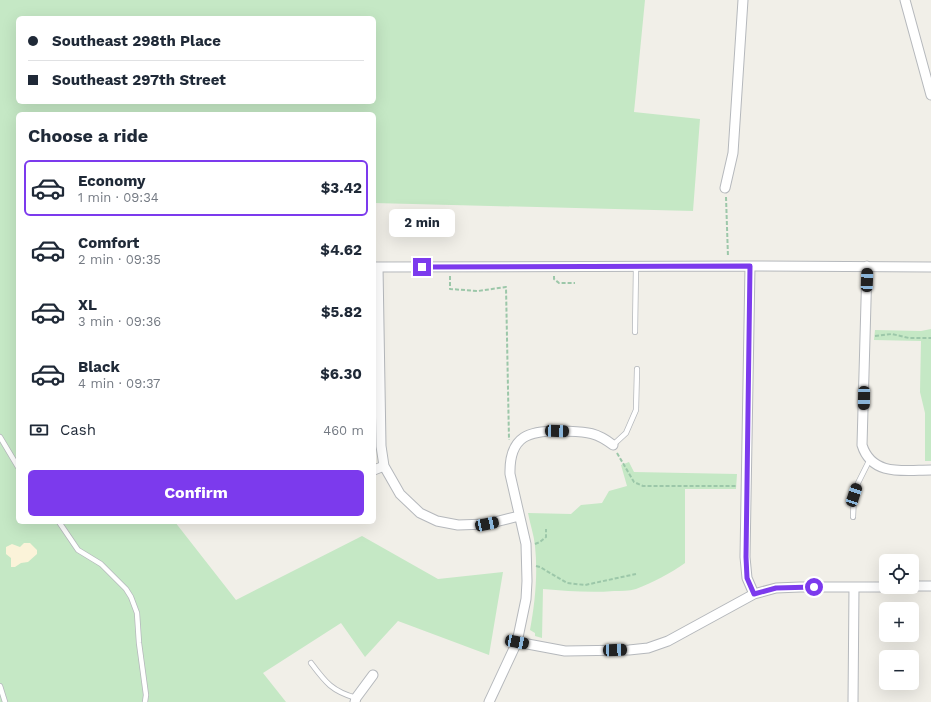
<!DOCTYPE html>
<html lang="en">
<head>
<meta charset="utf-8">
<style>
  :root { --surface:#fff; --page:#f2f2f3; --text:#1f2937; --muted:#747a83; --line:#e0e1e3; --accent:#7c3aed }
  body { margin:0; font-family:"Work Sans",sans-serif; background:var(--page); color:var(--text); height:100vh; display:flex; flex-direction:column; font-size:15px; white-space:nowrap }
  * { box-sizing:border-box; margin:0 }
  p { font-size:13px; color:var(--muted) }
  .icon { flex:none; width:22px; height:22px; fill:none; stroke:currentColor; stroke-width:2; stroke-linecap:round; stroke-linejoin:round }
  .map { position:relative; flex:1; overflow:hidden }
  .side { position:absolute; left:16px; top:112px; width:360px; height:412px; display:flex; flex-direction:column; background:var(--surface); border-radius:6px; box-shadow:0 4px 16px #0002 }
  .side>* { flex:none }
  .top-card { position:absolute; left:16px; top:16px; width:360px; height:88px; border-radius:6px; box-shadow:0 4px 16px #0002; display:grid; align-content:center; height:88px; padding:0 12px; background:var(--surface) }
  .tools { position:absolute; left:879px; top:554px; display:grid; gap:8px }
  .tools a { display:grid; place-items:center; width:40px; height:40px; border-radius:6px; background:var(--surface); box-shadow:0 4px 16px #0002; font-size:20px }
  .end { position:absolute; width:18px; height:18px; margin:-9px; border:5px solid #7c3aed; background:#fff; box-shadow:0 0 0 2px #fff }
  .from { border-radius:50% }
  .bubble { position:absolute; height:28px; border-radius:6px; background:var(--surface); box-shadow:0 4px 16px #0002; font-size:13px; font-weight:700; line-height:28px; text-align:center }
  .car { position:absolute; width:12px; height:24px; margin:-12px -6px; border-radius:5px; box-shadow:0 0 3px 1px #0007; background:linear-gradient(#222 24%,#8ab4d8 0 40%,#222 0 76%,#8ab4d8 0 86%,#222 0) }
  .top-card b { display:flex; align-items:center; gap:14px; height:38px; font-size:15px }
  .top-card b+b { border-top:1px solid var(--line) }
  .top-card i { width:10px; height:10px; background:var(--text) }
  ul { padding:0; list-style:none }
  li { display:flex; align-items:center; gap:12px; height:56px; margin:0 8px 6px; padding:0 4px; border:2px solid transparent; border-radius:6px }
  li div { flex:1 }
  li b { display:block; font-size:15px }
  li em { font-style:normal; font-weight:700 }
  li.on { border-color:var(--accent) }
  li>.icon { width:36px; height:36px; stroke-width:1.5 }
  h2 { padding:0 12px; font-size:18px; line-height:48px }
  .pay { display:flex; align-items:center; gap:10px; height:44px; padding:0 12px; font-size:15px }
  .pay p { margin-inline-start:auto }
  .button { display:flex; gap:8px; margin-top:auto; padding:8px 12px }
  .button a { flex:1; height:46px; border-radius:6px; background:var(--accent); color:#fff; font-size:16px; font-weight:700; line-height:46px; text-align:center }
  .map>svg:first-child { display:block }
  .green { fill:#c5e8c5; fill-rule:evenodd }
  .sand { fill:#fbf3d9 }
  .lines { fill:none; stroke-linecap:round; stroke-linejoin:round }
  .lane-casing { stroke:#b5b8bc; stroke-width:6 }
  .street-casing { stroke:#b5b8bc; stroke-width:11 }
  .path { stroke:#9cc7a9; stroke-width:2; stroke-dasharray:4 2; stroke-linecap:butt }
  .lane { stroke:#fff; stroke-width:4.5 }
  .street { stroke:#fff; stroke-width:9 }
  .route { stroke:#7c3aed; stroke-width:5 }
</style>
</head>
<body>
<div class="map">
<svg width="931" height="702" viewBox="0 0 931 702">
  <rect width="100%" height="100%" fill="#f1efe8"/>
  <path class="green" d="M 0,0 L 645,0 L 634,112 L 700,119 L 693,211 L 374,203 L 374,114 L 18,114 L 18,522 L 175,522 L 236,600 L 362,536 L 438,579 L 503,572 L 489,655 L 398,621 L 365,657 L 341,623 L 263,673 L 286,702 L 0,702 ZM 18,18 L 374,18 L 374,102 L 18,102 Z
    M 931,329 L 931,461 L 925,461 L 925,413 L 920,392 L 921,341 L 874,340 L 875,330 L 921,331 Z
    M 629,462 L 634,472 L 737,474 L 736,489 L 685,489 L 685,563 C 671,573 652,583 636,589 C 629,591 621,591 614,591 C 590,593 567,591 543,589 L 542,638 L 535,636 L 535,633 L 530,630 C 535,603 538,574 535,546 C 534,535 530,524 528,513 L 571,514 L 581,505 L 602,503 L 609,491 L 627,486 L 621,465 Z"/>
  <path class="sand" d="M 24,543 L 30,543 L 37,550 L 37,554 L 28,562 L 21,563 L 15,567 L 11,567 L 11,558 L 6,554 L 6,547 L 12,544 L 20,547 Z"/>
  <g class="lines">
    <g class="lane-casing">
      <path id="lane" d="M 635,332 L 636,266
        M 0,437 L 18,467
        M 613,445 L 626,433 L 636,410 L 637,369
        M 853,517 L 854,495 L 858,483 L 870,459
        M 59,522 L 78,550 L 101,564 L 126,589 L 131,597 L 137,613 L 139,643 L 146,695 L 145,702
        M 311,663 C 326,683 332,691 356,698
        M 0,686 L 5,702"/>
    </g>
    <g class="street-casing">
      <path id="street" d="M 905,0 L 931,95
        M 725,188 L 733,153 L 743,0
        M 750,266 L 745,557 L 747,578 L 754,594
        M 867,266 L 862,445 C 872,477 905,470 931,470
        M 374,267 L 750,266 L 931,267
        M 378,267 L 381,446 L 384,466 L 400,494 L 420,513 L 437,521 L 458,525 L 487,524 L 519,516
        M 374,470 L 384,466
        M 912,586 L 931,586
        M 517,642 L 565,651 L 629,650 L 648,648 L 668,641 L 754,594 L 776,588 L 800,587 L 886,587
        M 355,702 L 356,698 L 373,675
        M 489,702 L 517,642 L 526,599 L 527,581 L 526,544 L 510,474 C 509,435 530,430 563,431 C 585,432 595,431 613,445
        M 853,702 L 854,588"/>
    </g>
    <path class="path" d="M 726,197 L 728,257
      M 450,276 L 450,289 L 478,291 L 506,287 L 509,440
      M 554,276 L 554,279 L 559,283 L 575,283
      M 875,336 L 892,334 L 909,338 L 931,338
      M 617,453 L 634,482 L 643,486 L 737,486
      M 535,544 L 540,542 L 546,537 L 546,529
      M 536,566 L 540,567 L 567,583 L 585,585 L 636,574"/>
    <use href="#lane" class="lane"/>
    <use href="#street" class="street"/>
  </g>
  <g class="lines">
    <path class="route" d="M 422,267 L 750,266 L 746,557 L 747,578 L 754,594 L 776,588 L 814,587"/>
  </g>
</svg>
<div class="tools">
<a><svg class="icon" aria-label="locate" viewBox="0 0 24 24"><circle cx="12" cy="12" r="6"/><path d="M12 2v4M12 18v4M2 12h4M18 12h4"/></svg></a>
<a>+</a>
<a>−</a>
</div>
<i class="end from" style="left:814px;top:587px"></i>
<i class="end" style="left:422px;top:267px"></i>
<div class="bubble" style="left:389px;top:209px;width:66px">2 min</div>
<i class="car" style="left:867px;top:280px;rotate:2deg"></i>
<i class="car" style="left:864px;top:398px;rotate:181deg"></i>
<i class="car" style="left:557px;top:431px;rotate:92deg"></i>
<i class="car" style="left:854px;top:495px;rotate:18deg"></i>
<i class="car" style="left:487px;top:524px;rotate:78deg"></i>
<i class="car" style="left:517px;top:642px;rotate:101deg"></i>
<i class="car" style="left:615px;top:650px;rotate:88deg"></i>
<div class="top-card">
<b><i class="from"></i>Southeast 298th Place</b>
<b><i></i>Southeast 297th Street</b>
</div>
<section class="side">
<h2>Choose a ride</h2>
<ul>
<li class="on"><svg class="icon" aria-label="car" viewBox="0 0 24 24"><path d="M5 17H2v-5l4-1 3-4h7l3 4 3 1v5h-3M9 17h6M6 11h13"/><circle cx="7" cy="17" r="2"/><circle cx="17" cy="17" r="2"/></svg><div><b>Economy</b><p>1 min · 09:34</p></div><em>$3.42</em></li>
<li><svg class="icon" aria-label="car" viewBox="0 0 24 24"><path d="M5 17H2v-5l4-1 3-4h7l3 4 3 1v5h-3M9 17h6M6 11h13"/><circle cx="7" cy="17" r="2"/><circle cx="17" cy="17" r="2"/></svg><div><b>Comfort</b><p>2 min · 09:35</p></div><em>$4.62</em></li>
<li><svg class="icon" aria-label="car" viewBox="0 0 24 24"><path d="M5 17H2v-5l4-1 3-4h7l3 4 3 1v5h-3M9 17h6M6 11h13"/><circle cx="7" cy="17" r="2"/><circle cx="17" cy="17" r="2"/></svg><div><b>XL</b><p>3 min · 09:36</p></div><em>$5.82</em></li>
<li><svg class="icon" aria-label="car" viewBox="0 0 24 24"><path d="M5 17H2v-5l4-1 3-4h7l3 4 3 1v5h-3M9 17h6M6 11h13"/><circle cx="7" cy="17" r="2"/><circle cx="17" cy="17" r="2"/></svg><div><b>Black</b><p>4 min · 09:37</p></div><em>$6.30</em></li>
</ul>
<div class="pay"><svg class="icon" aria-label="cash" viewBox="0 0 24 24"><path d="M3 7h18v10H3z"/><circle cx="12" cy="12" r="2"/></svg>Cash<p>460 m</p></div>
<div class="button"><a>Confirm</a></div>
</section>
</div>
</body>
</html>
